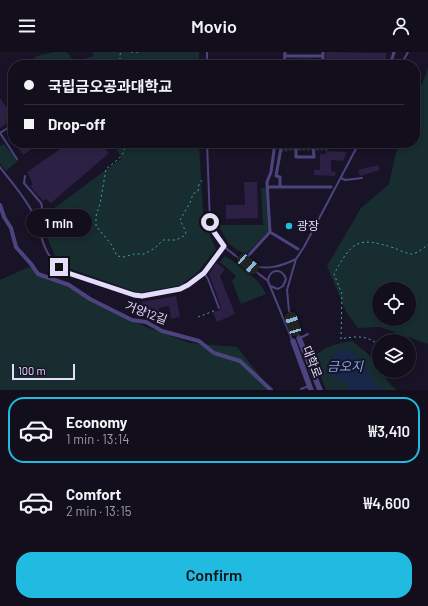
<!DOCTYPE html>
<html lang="en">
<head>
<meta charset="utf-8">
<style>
  :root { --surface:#120e1c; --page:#1b1725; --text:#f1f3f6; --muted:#9c9ca3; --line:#312e3b; --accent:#21bae1 }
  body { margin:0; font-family:Barlow,"Noto Sans KR",sans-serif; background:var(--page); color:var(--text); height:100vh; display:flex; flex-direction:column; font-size:15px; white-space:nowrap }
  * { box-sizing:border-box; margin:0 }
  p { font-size:13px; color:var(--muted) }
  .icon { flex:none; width:22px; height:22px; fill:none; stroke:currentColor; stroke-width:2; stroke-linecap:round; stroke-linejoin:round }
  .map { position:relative; height:338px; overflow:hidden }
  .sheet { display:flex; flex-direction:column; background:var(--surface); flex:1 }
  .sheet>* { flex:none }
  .guide { position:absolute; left:8px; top:8px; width:412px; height:88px; border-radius:16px; box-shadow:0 2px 6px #0003,0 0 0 1px var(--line); display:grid; align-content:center; height:88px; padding:0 16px; background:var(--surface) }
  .controls { position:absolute; left:372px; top:230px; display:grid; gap:8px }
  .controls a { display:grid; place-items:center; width:44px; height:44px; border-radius:50%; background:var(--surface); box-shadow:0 2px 6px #0003,0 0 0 1px var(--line); font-size:20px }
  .scale { position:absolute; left:12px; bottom:10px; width:63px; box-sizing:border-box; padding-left:4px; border:2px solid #e3dcfa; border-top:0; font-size:11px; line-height:14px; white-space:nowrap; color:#e3dcfa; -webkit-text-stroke:3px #181326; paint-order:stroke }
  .end { position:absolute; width:18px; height:18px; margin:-9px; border:5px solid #e3dcfa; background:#111; box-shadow:0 0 0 2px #111 }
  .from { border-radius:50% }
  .bubble { position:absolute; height:28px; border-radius:14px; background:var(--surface); box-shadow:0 2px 6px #0003,0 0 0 1px var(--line); font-size:13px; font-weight:600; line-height:28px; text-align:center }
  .car { position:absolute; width:12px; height:24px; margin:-12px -6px; border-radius:5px; box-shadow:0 0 3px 1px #0007; background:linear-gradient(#222 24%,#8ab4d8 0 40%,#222 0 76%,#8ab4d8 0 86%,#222 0) }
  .guide b { display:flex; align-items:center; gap:14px; height:38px; font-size:15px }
  .guide b+b { border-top:1px solid var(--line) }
  .guide i { width:10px; height:10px; background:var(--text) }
  ul { padding:7px 0 0; list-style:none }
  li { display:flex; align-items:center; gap:12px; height:66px; margin:0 8px 6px; padding:0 8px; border:2px solid transparent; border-radius:16px }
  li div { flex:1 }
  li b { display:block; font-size:15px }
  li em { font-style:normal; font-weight:600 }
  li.active { border-color:var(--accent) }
  li>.icon { width:36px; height:36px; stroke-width:1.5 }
  .action { display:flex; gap:8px; margin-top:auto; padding:8px 16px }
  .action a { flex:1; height:46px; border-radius:16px; background:var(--accent); color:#111; font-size:16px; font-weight:600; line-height:46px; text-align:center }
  header { display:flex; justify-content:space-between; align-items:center; height:52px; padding:0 16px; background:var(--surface); font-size:18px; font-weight:600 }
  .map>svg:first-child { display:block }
  .green { fill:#172d2f; fill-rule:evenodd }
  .water { fill:#18264a }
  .building { fill:#2c2144 }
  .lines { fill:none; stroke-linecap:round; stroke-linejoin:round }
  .pedestrian-tunnel { stroke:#363146; stroke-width:3; stroke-dasharray:3 1.5; stroke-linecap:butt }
  .path { stroke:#40a6aa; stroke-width:1; stroke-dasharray:2 3; stroke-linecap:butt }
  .service { stroke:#4c447e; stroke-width:2 }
  .pedestrian { stroke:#4c447e; stroke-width:3 }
  .minor { stroke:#4c447e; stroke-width:4 }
  .tertiary { stroke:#4c447e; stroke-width:5.5 }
  .route { stroke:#e3dcfa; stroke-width:5 }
  .poi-dot { fill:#21bae1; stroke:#181326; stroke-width:1.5 }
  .labels { text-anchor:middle; stroke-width:4; stroke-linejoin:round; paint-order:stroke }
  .poi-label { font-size:12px; fill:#e3dcfa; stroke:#181326; text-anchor:start }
  .street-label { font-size:12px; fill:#e3dcfa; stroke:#181326 }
  .water-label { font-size:13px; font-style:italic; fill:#78aaed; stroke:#181326 }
</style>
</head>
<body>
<header><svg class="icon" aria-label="menu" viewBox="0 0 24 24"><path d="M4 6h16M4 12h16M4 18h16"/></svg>Movio<svg class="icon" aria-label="person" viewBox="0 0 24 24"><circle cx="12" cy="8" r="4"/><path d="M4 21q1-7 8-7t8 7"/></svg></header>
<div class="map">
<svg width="428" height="338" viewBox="0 0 428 338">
  <rect width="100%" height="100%" fill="#181326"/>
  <path class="green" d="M 54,0 L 67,0 L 74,10 L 94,4 L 92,0 L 199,0 L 199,13 L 26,13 L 37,4 Z
    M 307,6 L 322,8 L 322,13 L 285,13 L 285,7 Z
    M 428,16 L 428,292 L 380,275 L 358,276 L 346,260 L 327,214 L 361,156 L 389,132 L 395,104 L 400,91 L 415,91 L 415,51 ZM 379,237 L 409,237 L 409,267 L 379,267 Z
    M 112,91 L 199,91 L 203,161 L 210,184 L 216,197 L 198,220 L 181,233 L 139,241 L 71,217 L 55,204 L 43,176 L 53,157 L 122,106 Z
    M 4,92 L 18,109 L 6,119 L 0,111 L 0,94 Z
    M 261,136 L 267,136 L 269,179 L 245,203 L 229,192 L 218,173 L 263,173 Z
    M 225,204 C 241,214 257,224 266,242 L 241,252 L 232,229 L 236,224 L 220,210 Z
    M 29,215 L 146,275 L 190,291 L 237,295 L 271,338 L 0,338 L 0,228 Z
    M 352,289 C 361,297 377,306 379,319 L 381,319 L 390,332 L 397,338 L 326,338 L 315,309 L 316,303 C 325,294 339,291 352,289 Z"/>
  <path class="water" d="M 343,297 C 359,298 361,313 369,323 C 373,329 378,333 381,338 L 350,338 L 348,332 C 344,329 337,329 333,325 C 323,315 332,301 343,297 Z"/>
  <path class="building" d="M 326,0 L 386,1 L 386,9 L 381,9 L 381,12 L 326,13 Z
    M 0,46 L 13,64 L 13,67 L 0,76 Z
    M 15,91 L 30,91 L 33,96 L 23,103 Z
    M 69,91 L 101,91 L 109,101 L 51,151 L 46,147 L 43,149 L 30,134 L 33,132 L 27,120 Z
    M 326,99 L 347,100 L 343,109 L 331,108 L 331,119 L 336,120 L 335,124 L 314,123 L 314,118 L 320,118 L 320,102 L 326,102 Z
    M 378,113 L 380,118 L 360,124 L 358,118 Z
    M 244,130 L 257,130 L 258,166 L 226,167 L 226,153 L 245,153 Z
    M 216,211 L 225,217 L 220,224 L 235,262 L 217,270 L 213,260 L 220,258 L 221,255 L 209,222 Z
    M 176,244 L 180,265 L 171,267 L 169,254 L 159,256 L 160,260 L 155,261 L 154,256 L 147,258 L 147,261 L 142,262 L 140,253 L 142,252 L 141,250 Z"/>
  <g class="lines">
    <path class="pedestrian-tunnel" d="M 280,99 L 291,97 L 328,97"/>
    <path class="path" d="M 131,0 L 138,0
      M 313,8 L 318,13
      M 120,13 L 120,2 L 122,0
      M 297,13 L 300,8
      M 124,91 C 128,103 114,110 106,117 L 100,152 L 96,164 L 96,174 L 111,192 L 117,204 L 124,205 L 134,202 L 144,202 L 155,196 L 163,188 L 176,188 L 184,184 L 186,180 L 180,168 L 190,151 L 193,142 L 198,139 L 199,132 L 204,126
      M 198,265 L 216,258
      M 379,293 C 367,283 355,284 341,287 L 342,242 L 334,222 C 352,189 358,184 394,196 C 399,198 407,202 412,202 C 418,201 423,196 428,193"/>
    <path class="service" d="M 207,13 L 207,0
      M 401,13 L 408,0
      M 0,81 L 17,107
      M 0,81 L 11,74
      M 207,91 L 210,170 L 214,180 L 223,194 L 268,229
      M 0,115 C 10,129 27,147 34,164 C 45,190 41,203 68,221 L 134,243 C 144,244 152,242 162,240 C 168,239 174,239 180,237 C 200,229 211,210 223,194
      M 25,124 L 24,131 L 41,151 L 42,155 L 41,159 L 34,163
      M 341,126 L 345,128 L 362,126
      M 249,213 C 266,218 280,215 296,207
      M 204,221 L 208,227 L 219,256
      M 270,234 L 278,237 L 283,234 L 286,227 C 282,215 269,217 268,229 L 292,288
      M 299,285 L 289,259 L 287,238 L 296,207 L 304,195 L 359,91
      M 300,286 L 308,282
      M 301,337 L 309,334"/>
    <path class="pedestrian" d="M 323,0 L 323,13
      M 285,4 L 323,4
      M 284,13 L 285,0
      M 390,13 L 394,0
      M 296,91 L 296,105 L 314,105 L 313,91
      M 268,135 L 331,135
      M 280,135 L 280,125 L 276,124 L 281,96
      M 270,180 L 298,197
      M 247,205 L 270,180 L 267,130 L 271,120 L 275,91"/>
    <path class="minor" d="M 0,153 L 4,165 L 11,176 L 16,195 L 31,212 L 38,222 L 69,233 L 90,247 L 132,268 L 146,270 L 162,279 L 199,289 L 214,301 L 240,309 L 271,338"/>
    <path class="tertiary" d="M 299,286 L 320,338
      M 293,289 L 311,338"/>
  </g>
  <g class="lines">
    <path class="route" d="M 59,215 L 68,221 L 134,243 L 142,244 L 180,237 L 188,233 L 204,221 L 224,194 L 214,180 L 210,170"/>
  </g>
  <circle class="poi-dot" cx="289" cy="174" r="4"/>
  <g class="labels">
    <g class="poi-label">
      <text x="297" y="178">광장</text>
    </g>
    <g class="street-label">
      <text transform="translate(146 261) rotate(21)" y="4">거양12길</text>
      <text transform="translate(312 310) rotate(69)" y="4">대학로</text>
    </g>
    <g class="water-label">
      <text x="345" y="319">금오지</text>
    </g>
  </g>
</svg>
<div class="controls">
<a><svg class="icon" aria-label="locate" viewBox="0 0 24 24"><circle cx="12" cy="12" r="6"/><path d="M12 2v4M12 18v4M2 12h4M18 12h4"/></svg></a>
<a><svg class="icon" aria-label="layers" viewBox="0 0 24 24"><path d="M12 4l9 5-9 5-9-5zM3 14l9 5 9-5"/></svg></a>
</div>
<div class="scale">100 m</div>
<i class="end from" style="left:210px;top:170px"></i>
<i class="end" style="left:59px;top:215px"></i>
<div class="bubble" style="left:26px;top:157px;width:66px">1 min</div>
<i class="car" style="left:248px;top:212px;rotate:131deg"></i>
<i class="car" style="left:293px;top:272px;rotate:343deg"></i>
<div class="guide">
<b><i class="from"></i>국립금오공과대학교</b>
<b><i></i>Drop-off</b>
</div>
</div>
<section class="sheet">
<ul>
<li class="active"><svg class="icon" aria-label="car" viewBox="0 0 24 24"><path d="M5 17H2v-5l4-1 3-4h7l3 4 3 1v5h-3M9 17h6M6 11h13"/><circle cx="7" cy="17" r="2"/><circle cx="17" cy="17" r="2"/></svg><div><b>Economy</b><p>1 min · 13:14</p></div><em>₩3,410</em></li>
<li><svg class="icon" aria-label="car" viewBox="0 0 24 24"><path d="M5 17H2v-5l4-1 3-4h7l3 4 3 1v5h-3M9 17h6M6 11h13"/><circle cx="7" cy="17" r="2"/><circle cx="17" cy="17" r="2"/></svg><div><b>Comfort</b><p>2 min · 13:15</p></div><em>₩4,600</em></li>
</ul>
<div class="action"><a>Confirm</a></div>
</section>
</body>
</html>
